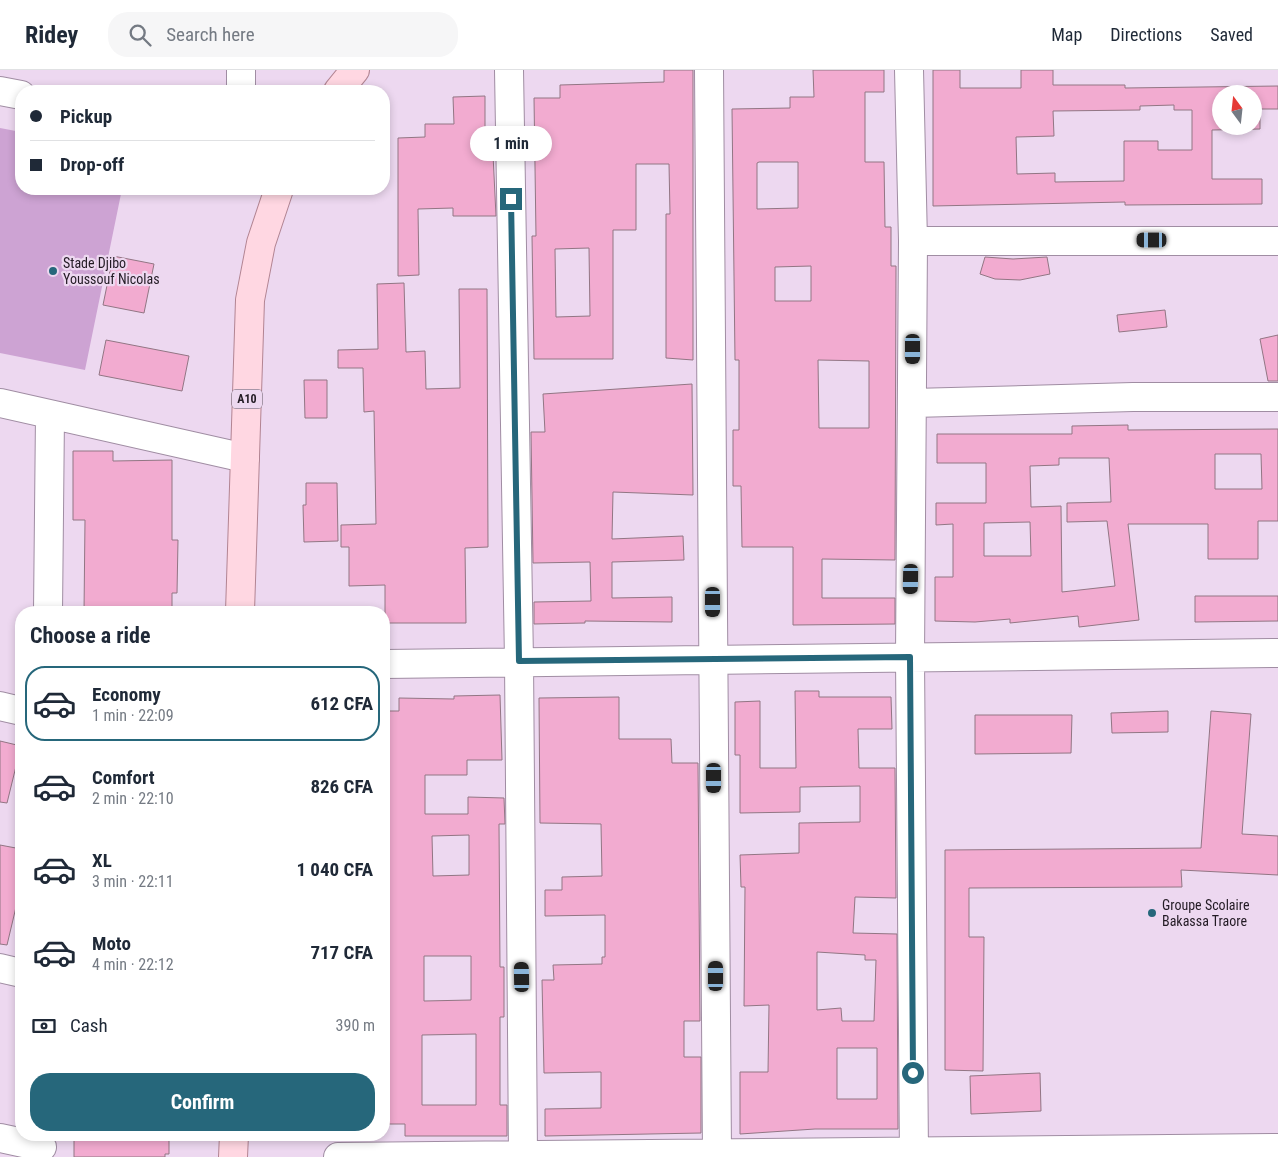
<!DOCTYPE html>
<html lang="en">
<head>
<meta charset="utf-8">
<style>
  :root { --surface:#fff; --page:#f6f6f7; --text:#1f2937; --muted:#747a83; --line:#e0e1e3; --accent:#26677b }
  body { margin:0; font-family:"Roboto Condensed",sans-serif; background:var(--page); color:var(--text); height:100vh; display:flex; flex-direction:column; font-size:19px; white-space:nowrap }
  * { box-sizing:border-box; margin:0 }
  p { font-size:16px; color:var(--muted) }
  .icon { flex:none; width:28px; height:28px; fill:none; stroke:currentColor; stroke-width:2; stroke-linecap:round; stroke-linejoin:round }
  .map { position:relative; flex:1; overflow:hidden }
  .drawer { position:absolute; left:15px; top:536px; width:375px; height:535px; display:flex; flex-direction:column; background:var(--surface); border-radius:20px; box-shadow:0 2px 8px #0003 }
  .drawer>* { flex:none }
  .top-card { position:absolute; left:15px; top:15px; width:375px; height:110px; border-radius:20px; box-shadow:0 2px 8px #0003; display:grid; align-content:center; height:110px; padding:0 15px; background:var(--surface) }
  .needle { width:32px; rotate:345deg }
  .fabs { position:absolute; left:1212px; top:15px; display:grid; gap:10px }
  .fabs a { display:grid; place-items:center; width:50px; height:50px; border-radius:50%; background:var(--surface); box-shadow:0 2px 8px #0003; font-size:25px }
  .end { position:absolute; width:22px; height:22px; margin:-11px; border:6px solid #26677b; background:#fff; box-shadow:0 0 0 2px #fff }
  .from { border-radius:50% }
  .bubble { position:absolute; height:35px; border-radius:18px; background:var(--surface); box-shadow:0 2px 8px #0003; font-size:16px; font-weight:700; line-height:35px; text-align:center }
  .car { position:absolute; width:15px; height:30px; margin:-15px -8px; border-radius:6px; box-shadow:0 0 4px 1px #0007; background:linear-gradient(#222 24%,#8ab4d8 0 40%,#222 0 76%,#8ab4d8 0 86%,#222 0) }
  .top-card b { display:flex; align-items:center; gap:18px; height:48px; font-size:19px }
  .top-card b+b { border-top:1px solid var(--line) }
  .top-card i { width:12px; height:12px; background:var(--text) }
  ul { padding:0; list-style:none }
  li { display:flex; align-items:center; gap:15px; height:75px; margin:0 10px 8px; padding:0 5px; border:2px solid transparent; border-radius:20px }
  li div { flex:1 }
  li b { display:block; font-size:19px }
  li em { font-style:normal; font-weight:700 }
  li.current { border-color:var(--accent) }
  li>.icon { width:45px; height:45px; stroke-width:1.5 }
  h2 { padding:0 15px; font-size:22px; line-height:60px }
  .pay { display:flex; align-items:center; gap:12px; height:55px; padding:0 15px; font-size:19px }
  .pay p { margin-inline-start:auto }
  .cta { display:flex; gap:10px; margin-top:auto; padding:10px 15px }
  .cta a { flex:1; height:58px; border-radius:20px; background:var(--accent); color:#fff; font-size:20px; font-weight:700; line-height:58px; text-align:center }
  header { display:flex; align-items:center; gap:30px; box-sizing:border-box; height:70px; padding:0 25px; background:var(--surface); border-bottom:1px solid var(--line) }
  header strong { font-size:24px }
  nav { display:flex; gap:28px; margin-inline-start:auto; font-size:18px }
  .search { width:350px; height:45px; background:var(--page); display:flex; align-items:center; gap:12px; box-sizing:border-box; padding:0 18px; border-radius:20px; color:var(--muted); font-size:19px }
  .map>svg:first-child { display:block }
  .green { fill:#cda3d3 }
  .building { fill:#f2abd0; stroke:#927684; fill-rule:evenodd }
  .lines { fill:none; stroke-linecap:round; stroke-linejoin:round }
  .minor-casing { stroke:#a08da3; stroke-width:30 }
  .major-casing { stroke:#b28492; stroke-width:30 }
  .minor { stroke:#fff; stroke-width:28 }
  .major { stroke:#ffd7e2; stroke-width:28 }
  .route { stroke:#26677b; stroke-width:6 }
  .poi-dot { fill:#26677b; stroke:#edd8f0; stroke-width:2 }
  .labels { text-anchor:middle; stroke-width:4.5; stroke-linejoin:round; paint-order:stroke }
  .shield { fill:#edd8f0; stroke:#605461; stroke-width:1 }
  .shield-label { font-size:12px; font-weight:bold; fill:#231b24 }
  .poi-label { font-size:14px; fill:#231b24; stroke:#edd8f0; text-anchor:start }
</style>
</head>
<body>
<header>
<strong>Ridey</strong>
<div class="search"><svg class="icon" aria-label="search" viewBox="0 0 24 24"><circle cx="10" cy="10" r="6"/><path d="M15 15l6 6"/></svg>Search here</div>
<nav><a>Map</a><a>Directions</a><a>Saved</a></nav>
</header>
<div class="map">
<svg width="1278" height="1087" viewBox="0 0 1278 1087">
  <rect width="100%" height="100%" fill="#edd8f0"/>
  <path class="green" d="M 0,58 L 21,62 L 21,119 L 122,119 L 85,300 L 0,283 Z"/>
  <path class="building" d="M 664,0 L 693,0 L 693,290 L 666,288 L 666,144 L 670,144 L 669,94 L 636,94 L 636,160 L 613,160 L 613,289 L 534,289 L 532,166 L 536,166 L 534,28 L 560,28 L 560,15 L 664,12 ZM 589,178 L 590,246 L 556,247 L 555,179 Z
    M 813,0 L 884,0 L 884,22 L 865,22 L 865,92 L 884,92 L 885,157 L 891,157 L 891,196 L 896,196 L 895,490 L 822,489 L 822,528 L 895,528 L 895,554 L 793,555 L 793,477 L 742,477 L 741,416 L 733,416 L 733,360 L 739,360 L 739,290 L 735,290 L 732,39 L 790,38 L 790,27 L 814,27 ZM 759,92 L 798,92 L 798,138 L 757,139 L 757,93 ZM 811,196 L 811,231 L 775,231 L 775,197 ZM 818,290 L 869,291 L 869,358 L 819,358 Z
    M 933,0 L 960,0 L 960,18 L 1021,18 L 1021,0 L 1053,0 L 1053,15 L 1125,15 L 1125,18 L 1278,16 L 1278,39 L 1260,39 L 1260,59 L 1212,60 L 1212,109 L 1262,109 L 1262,134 L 1125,135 L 1125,132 L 933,136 ZM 1221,24 L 1254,24 L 1254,56 L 1221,56 ZM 1174,35 L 1174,40 L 1192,40 L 1192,80 L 1158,80 L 1158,71 L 1124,71 L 1124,111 L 1055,112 L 1055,103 L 1017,104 L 1016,67 L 1054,66 L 1053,41 L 1140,40 L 1140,36 Z
    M 485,26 L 485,64 L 492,64 L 496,146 L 453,146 L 453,138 L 418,139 L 419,205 L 398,206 L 398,68 L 425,67 L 425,54 L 454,54 L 453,27 Z
    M 113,186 L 154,194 L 144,243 L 103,235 Z
    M 985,187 L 1013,189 L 1047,187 L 1050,204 L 1020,210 L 995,209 L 980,204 Z
    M 404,213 L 406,282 L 425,281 L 426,319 L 460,318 L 459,219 L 487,219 L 488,477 L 465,478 L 466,553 L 385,553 L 385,515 L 349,516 L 349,477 L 341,477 L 341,455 L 376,454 L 375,397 L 374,341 L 364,342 L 363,298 L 338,298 L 338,280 L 378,279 L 377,214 Z
    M 1165,240 L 1167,257 L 1119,262 L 1117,245 Z
    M 1278,265 L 1278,311 L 1268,311 L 1260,269 Z
    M 106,270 L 189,286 L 182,321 L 99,305 Z
    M 304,310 L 327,310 L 327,348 L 305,348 Z
    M 692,314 L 693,425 L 613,422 L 612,469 L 683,466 L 684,490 L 612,492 L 612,528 L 672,527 L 672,552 L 585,551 L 585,553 L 534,554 L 534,532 L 591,531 L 590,492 L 533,493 L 531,362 L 545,362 L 543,324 Z
    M 1128,355 L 1128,360 L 1278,359 L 1278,451 L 1258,451 L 1258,489 L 1208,489 L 1208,454 L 1128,454 L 1139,550 L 1079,557 L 1078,546 L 1010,553 L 1010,549 L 975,552 L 935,551 L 935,507 L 953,507 L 953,454 L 936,455 L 936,433 L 986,433 L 986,393 L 937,393 L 937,364 L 1072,364 L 1072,356 ZM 1215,384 L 1261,384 L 1262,419 L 1215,419 ZM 1059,388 L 1109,388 L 1111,432 L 1067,433 L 1067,452 L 1107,451 L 1115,516 L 1062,522 L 1061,436 L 1031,437 L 1030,396 L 1059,395 ZM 1030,452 L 1031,486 L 984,486 L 984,453 Z
    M 73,381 L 113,381 L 113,391 L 172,390 L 172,470 L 178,470 L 177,523 L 172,523 L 172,542 L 84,542 L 85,450 L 73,450 Z
    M 306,413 L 337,413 L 338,471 L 304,472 L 303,435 L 306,435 Z
    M 1195,526 L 1278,526 L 1278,551 L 1195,552 Z
    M 795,621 L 819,621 L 819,627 L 891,627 L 892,659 L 858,659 L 859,698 L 895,698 L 896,828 L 855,827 L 853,863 L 897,864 L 898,1059 L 815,1059 L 740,1064 L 740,1002 L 768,1002 L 769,935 L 744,936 L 745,817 L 741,817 L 740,785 L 799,783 L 799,753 L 860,752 L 860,716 L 800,717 L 800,742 L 740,743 L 740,685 L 735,685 L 735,632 L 760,631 L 760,698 L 796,698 ZM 817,882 L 865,885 L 865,890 L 876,890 L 874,951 L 842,951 L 841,938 L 817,940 ZM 837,978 L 877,978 L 877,1029 L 837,1029 Z
    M 500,625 L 502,690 L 467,690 L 467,705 L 425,705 L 425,744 L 468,744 L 468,727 L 504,728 L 505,754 L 499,754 L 500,897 L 504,897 L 504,947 L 500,947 L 500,1035 L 507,1035 L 507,1066 L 405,1066 L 405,1054 L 388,1054 L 388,1003 L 384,1003 L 384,641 L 399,641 L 399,628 L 454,629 L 454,626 ZM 469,765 L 469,805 L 433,806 L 432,766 ZM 424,886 L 471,886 L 471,930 L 424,931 ZM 476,964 L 476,1035 L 422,1035 L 422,965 Z
    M 619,627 L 619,669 L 671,669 L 672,693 L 698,693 L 700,951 L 684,951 L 684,987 L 701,987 L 701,1063 L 545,1066 L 545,1039 L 601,1038 L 601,1002 L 544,1003 L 542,910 L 554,910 L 553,895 L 602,894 L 602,887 L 605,887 L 605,845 L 545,846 L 545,820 L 562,820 L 562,807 L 602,806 L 601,754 L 540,753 L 539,628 Z
    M 1168,641 L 1168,662 L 1112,663 L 1111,643 Z
    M 1211,641 L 1251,644 L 1242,764 L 1278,766 L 1278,805 L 1181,800 L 1182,817 L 969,818 L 969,867 L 984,867 L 983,1001 L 945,1000 L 945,780 L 1201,778 Z
    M 975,645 L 1072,645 L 1071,683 L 975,684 Z
    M 0,671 L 21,676 L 7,733 L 0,732 Z
    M 0,775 L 21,779 L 21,816 L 7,875 L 0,874 Z
    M 1040,1003 L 1041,1041 L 971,1044 L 970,1006 Z
    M 123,1065 L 169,1065 L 169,1084 L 165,1084 L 165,1087 L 74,1087 L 74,1070 L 117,1070 L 123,1069 Z"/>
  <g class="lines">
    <g class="minor-casing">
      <path id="minor" d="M 241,0 L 241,21
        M 509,0 L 519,591 L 523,1084
        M 709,0 L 717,1084
        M 909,0 L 913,171 L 910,587 L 914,1087
        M 0,21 L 21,25
        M 913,171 L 1278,171
        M 0,333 L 245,388
        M 913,333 L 1133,327 L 1278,327
        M 48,542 L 50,345
        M 384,594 L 1278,583
        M 0,636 L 21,641
        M 0,898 L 21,903
        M 0,1068 L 42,1077
        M 338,1087 L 1278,1078"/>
    </g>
    <g class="major-casing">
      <path id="major" d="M 338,21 L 355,0
        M 240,542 L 250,230 L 261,173 L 279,119
        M 233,1087 L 234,1065"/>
    </g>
    <use href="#minor" class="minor"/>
    <use href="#major" class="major"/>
  </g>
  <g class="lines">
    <path class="route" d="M 511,129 L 519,591 L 910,587 L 913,1003"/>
  </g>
  <g class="poi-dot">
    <circle cx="53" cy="201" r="5"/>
    <circle cx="1152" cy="843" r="5"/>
  </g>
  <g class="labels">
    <rect class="shield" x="232" y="319.5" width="30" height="19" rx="4"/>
    <g class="shield-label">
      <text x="247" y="333">A10</text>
    </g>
    <g class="poi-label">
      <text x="63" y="198">Stade Djibo<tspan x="63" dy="16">Youssouf Nicolas</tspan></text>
      <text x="1162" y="840">Groupe Scolaire<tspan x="1162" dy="16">Bakassa Traore</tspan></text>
    </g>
  </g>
</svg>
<div class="fabs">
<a><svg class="needle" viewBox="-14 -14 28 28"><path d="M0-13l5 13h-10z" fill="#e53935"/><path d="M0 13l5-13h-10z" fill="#747a83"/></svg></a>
</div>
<i class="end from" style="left:913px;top:1003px"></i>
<i class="end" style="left:511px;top:129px"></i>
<div class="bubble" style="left:470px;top:56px;width:82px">1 min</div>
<i class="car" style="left:1152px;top:170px;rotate:270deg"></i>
<i class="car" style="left:913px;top:279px;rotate:180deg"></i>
<i class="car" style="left:911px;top:509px;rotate:181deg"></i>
<i class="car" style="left:713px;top:532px;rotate:180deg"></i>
<i class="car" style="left:714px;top:708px;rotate:180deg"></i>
<i class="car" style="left:716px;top:906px;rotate:0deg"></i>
<i class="car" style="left:522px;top:907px;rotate:359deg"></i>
<div class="top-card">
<b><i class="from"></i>Pickup</b>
<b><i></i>Drop-off</b>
</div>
<section class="drawer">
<h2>Choose a ride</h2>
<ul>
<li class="current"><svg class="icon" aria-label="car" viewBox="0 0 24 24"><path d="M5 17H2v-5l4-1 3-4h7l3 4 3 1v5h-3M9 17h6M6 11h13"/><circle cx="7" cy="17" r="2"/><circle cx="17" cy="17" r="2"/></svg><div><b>Economy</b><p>1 min · 22:09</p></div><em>612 CFA</em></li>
<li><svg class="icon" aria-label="car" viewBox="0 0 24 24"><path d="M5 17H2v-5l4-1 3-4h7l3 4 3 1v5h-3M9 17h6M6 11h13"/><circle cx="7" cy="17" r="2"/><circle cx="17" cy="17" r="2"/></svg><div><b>Comfort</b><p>2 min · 22:10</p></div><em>826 CFA</em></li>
<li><svg class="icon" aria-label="car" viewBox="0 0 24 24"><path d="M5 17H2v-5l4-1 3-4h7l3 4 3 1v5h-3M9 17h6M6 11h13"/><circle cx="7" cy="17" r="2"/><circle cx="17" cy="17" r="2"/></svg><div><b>XL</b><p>3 min · 22:11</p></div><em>1 040 CFA</em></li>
<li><svg class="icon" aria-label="car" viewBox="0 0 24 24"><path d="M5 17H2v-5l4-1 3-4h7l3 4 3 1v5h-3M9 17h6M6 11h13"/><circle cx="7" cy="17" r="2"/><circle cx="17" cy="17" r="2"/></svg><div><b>Moto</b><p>4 min · 22:12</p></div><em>717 CFA</em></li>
</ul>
<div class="pay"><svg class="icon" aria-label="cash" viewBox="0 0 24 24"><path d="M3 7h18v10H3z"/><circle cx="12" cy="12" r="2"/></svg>Cash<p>390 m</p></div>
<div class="cta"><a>Confirm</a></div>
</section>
</div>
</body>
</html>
